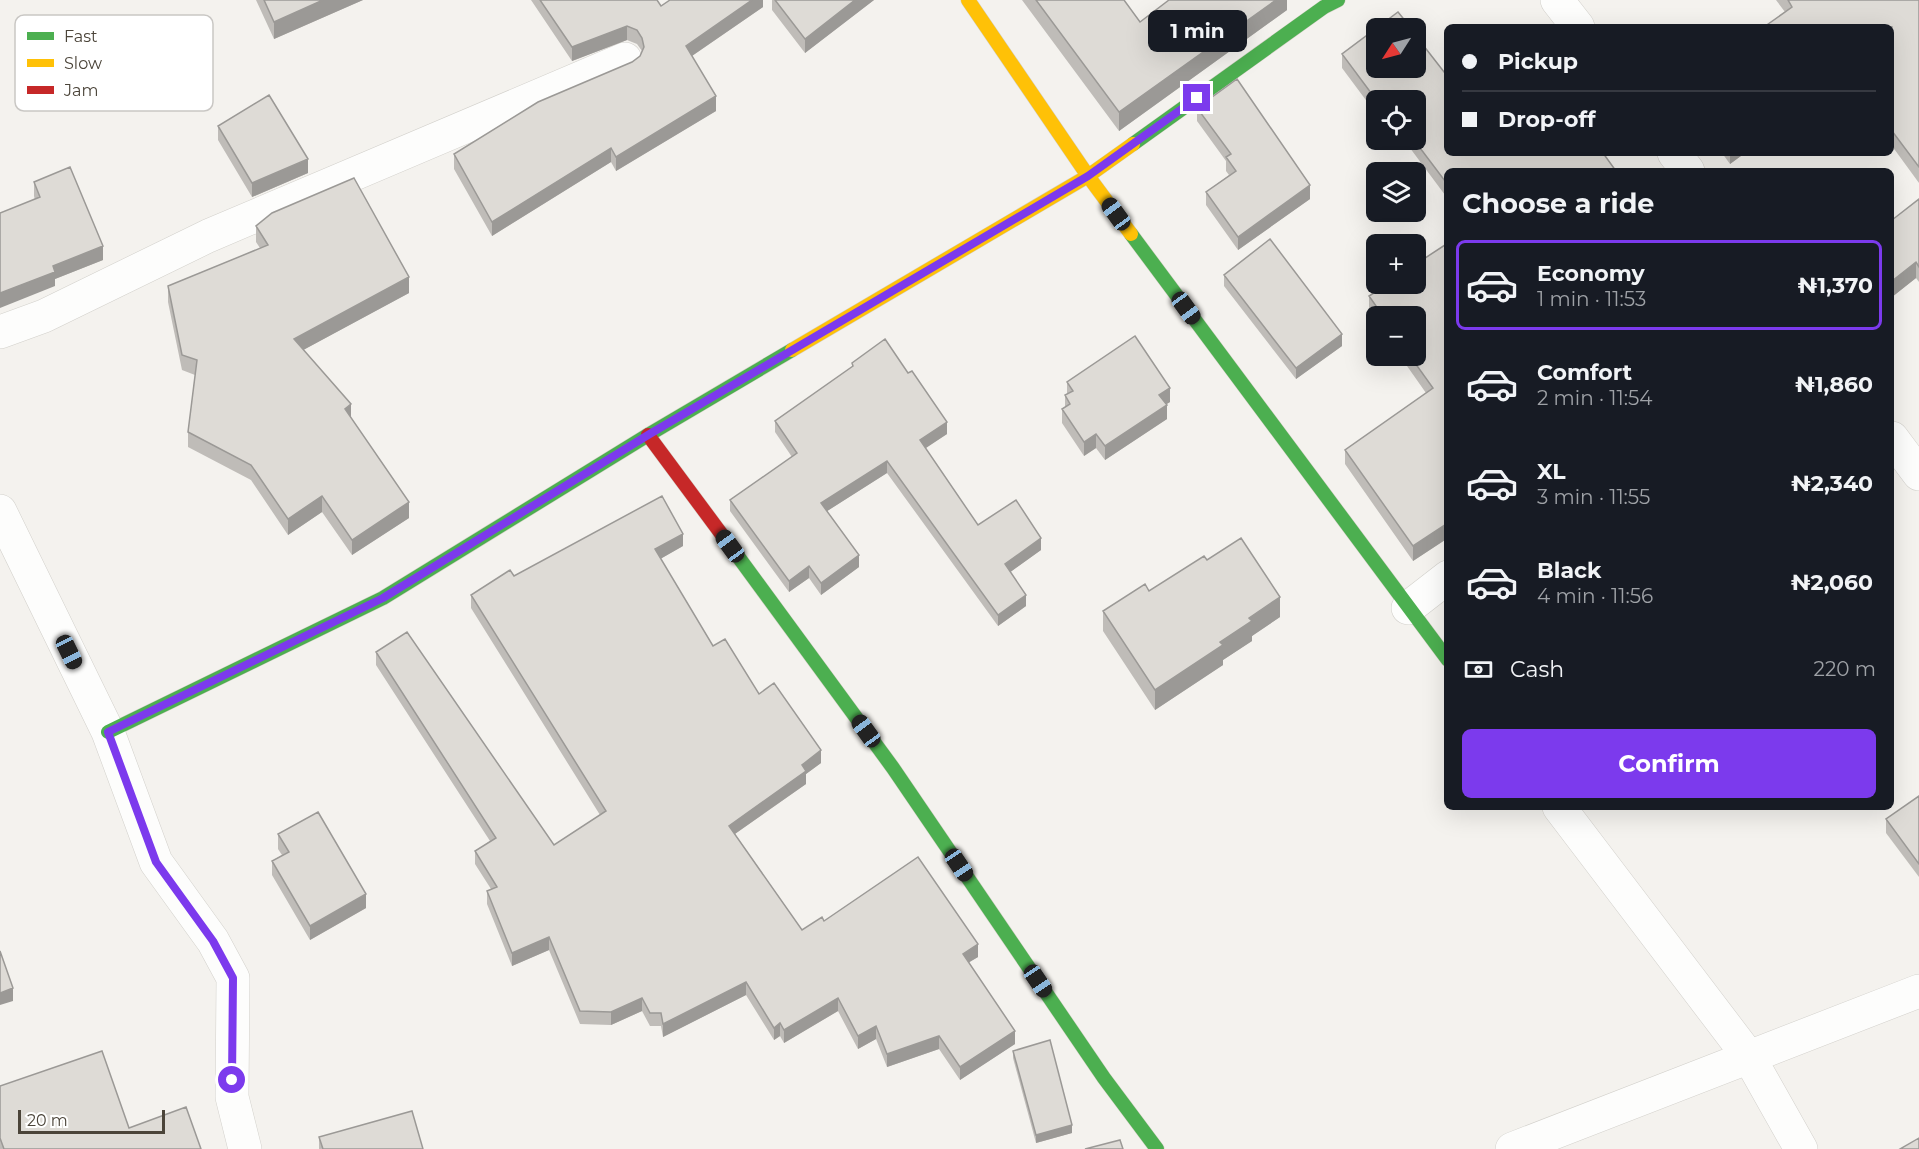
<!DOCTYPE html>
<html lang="en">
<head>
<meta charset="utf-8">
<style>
  :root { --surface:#171b24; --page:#242831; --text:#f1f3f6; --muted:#9ea1a6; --line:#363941; --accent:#7c3aed }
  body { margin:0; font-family:Montserrat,sans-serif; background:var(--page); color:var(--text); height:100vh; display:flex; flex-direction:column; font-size:22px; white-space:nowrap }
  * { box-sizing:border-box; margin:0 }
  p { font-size:20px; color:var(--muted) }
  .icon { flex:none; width:33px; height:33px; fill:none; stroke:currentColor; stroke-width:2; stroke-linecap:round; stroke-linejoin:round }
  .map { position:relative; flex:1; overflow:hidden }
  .side { position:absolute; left:1444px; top:168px; width:450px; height:642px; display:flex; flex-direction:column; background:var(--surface); border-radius:9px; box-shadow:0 6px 24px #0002 }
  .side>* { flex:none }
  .top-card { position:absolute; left:1444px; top:24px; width:450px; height:132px; border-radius:9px; box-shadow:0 6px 24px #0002; display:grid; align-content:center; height:132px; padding:0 18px; background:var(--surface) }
  .needle { width:39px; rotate:234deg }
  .controls { position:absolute; left:1366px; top:18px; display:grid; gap:12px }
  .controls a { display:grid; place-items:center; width:60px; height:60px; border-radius:9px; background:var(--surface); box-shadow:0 6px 24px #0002; font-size:30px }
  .scale { position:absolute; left:18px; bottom:15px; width:147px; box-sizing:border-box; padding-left:6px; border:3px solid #4b4439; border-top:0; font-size:16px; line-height:21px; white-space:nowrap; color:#4b4439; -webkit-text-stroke:4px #fff; paint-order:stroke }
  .end { position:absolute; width:27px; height:27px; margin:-14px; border:8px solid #7c3aed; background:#fff; box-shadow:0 0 0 3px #fff }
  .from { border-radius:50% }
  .bubble { position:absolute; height:42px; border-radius:9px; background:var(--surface); box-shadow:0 6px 24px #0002; font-size:20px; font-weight:700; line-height:42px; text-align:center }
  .car { position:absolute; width:18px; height:36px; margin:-18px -9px; border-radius:8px; box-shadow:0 0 4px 2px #0007; background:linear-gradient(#222 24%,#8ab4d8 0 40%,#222 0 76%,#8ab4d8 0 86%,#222 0) }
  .top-card b { display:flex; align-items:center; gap:21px; height:57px; font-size:22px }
  .top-card b+b { border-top:2px solid var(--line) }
  .top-card i { width:15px; height:15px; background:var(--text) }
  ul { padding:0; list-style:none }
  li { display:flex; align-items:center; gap:18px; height:90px; margin:0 12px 9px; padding:0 6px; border:3px solid transparent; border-radius:9px }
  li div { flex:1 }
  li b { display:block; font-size:22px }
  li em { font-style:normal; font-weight:700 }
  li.current { border-color:var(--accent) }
  li>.icon { width:54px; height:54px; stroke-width:1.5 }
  h2 { padding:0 18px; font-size:27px; line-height:72px }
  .pay { display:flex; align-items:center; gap:15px; height:66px; padding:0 18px; font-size:22px }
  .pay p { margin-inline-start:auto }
  .primary-button { display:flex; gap:12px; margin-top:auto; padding:12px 18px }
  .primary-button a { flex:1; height:69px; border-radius:9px; background:var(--accent); color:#fff; font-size:24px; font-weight:700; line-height:69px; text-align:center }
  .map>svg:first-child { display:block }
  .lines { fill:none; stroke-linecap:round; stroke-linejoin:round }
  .street-casing { stroke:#d2d0cb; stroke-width:34 }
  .fast-casing { stroke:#d3cfc5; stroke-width:15 }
  .slow-casing { stroke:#d3cfc5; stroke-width:15 }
  .jam-casing { stroke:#d3cfc5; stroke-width:15 }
  .street { stroke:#fdfdfc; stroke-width:33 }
  .fast { stroke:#4caf50; stroke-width:14 }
  .slow { stroke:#ffc107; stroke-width:14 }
  .jam { stroke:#c62828; stroke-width:14 }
  .wall { fill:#bfbcb8 }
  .shaded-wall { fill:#9b9996 }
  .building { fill:#dedbd6; stroke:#9b9996; stroke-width:1.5 }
  .route { stroke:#7c3aed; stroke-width:8 }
  .key { fill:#fff; stroke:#c9c7c4; stroke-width:1.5 }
  .key-label { font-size:16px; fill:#4b4439 }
</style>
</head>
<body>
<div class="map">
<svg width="1919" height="1149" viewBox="0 0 1919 1149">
  <rect width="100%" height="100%" fill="#f4f2ee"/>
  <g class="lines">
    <g class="street-casing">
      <path id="street" d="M 1557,0 L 1578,27
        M 1674,153 L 1688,171
        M 0,332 L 44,316 L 208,236 L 625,59
        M 1892,438 L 1919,474
        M 0,511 L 108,732 L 156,862 L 213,941 L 233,978 L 232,1097 L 245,1149
        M 1408,608 L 1448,577
        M 1559,807 L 1749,1057 L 1801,1149
        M 1512,1149 L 1919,991"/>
    </g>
    <g class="fast-casing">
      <path id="fast" d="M 1133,144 L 1324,7 L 1338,0
        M 1131,234 L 1448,660
        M 734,551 L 893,768 L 1104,1078 L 1157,1149
        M 108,732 L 383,598 L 648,435 L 792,350"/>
    </g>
    <g class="slow-casing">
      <path id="slow" d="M 968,0 L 1088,176 L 1131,234
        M 792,350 L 1088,176 L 1133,144"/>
    </g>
    <g class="jam-casing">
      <path id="jam" d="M 648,435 L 734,551"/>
    </g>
    <use href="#street" class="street"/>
    <use href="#fast" class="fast"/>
    <use href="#slow" class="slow"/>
    <use href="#jam" class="jam"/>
  </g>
  <path class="wall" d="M 256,0 L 363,0 L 274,39 Z
    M 531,0 L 657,0 L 661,6 L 763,0 L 763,7 L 692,56 L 716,111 L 616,171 L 611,162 L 492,236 L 454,169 L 454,154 L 632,62 L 640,56 L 642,51 L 637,44 L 627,40 L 572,61 Z
    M 772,0 L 874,0 L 805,53 L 772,10 Z
    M 1022,0 L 1124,0 L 1140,22 L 1287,0 L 1287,10 L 1119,131 Z
    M 1776,0 L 1919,0 L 1919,183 L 1892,146 L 1892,27 L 1785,12 Z
    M 1398,12 L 1411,28 L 1377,28 L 1377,68 L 1416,68 L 1416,36 L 1448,77 L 1448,153 L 1603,153 L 1616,171 L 1448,171 L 1448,199 L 1407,144 L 1401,148 L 1395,140 L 1416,140 L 1416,100 L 1377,100 L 1377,115 L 1342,68 L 1342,54 Z
    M 1197,108 L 1310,199 L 1238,250 L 1206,205 L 1206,192 L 1229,175 L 1226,171 L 1226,161 L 1197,121 Z
    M 218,126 L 308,173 L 252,197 L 218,140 Z
    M 1722,153 L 1745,153 L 1730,164 Z
    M 34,182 L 103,260 L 55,279 L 55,286 L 34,196 Z
    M 1919,199 L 1919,282 L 1916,278 L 1892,297 L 1892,220 Z
    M 256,226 L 409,293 L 303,350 L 351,418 L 409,518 L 352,555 L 322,512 L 288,535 L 251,480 L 188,447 L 188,432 L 195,375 L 182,370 L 168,302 L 168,286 L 260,248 L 256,242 Z
    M 1448,243 L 1448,538 L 1413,561 L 1345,464 L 1345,450 L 1426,393 L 1400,356 L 1416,356 L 1416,316 L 1377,316 L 1377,322 L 1369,310 L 1369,296 Z
    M 1224,275 L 1342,346 L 1296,379 L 1224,286 Z
    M 852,363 L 947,434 L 925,448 L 978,525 L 1041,550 L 1010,572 L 1026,606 L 998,626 L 887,473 L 827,511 L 859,567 L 821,595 L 809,578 L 789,592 L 730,511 L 730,500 L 792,457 L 775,432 L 775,421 L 852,367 Z
    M 1067,382 L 1170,402 L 1166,404 L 1167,419 L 1105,460 L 1096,448 L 1084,456 L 1062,423 L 1062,409 L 1065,407 L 1065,395 L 1067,394 Z
    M 683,546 L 660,559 L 713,646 L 821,763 L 806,774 L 806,784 L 735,834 L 802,930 L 824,921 L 978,957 L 969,962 L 1015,1044 L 960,1080 L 939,1049 L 887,1067 L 876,1039 L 858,1049 L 838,1011 L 784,1043 L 780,1036 L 774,1040 L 746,995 L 663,1037 L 661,1026 L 650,1026 L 642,1011 L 611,1025 L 580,1024 L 549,950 L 512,966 L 487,904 L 487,891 L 491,889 L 475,864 L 475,851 L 490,841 L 376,665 L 376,652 L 554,845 L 600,815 L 471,608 L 471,595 L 514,576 Z
    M 1207,560 L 1280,617 L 1252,636 L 1252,641 L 1223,660 L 1223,665 L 1155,710 L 1103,631 L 1103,611 L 1149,591 Z
    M 1919,796 L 1919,877 L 1886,833 L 1886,819 Z
    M 278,834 L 366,908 L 310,940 L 272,875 L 272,861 L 282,855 L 278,849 Z
    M 1013,1051 L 1072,1133 L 1036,1143 L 1013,1058 Z
    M 0,1086 L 129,1128 L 201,1149 L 0,1149 Z
    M 319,1137 L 423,1149 L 319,1149 Z"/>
  <path class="shaded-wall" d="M 323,0 L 363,0 L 274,39 L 274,22 Z
    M 752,0 L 763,0 L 763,7 L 686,60 L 686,46 Z
    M 855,0 L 874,0 L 805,53 L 805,39 Z
    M 1276,0 L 1287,0 L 1287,10 L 1119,131 L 1119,112 Z
    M 627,26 L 627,40 L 572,61 L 572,47 Z
    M 716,96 L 716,111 L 616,171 L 616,157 Z
    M 1401,140 L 1407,140 L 1407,144 L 1401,148 Z
    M 611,148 L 611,162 L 492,236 L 492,222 Z
    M 1730,153 L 1745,153 L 1730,164 Z
    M 308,159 L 308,173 L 252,197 L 252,183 Z
    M 1310,185 L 1310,199 L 1238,250 L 1238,237 Z
    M 103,246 L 103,260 L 55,279 L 55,286 L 0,308 L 0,293 L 53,266 Z
    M 1916,262 L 1916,278 L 1892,297 L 1892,281 Z
    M 409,277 L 409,293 L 294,355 L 294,339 Z
    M 1342,334 L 1342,346 L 1296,379 L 1296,368 Z
    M 1170,388 L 1170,402 L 1159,409 L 1159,395 Z
    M 351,404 L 351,420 L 345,409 Z
    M 1167,405 L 1167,419 L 1105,460 L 1105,446 Z
    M 947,422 L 947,434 L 920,452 L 920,440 Z
    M 1096,434 L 1096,448 L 1084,456 L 1084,442 Z
    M 887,461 L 887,473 L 821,515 L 821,503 Z
    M 322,496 L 322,512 L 288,535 L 288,519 Z
    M 409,502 L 409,518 L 352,555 L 352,540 Z
    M 1448,523 L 1448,538 L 1413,561 L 1413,546 Z
    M 683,534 L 683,546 L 655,562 L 655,549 Z
    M 1041,538 L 1041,550 L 1005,576 L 1005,564 Z
    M 859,555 L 859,567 L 821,595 L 821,583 Z
    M 809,566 L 809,578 L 789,592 L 789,581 Z
    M 1026,595 L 1026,606 L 998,626 L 998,615 Z
    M 1280,597 L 1280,617 L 1252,636 L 1252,641 L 1223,660 L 1223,665 L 1155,710 L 1155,690 L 1220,642 L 1249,618 Z
    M 821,750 L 821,763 L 806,774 L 806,784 L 729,838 L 729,826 L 802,765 Z
    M 366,894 L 366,908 L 310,940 L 310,926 Z
    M 549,937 L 549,950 L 512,966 L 512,953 Z
    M 978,944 L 978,957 L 963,966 L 963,954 Z
    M 746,982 L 746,995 L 663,1037 L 663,1024 Z
    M 13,988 L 13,1001 L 0,1005 L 0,993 Z
    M 642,998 L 642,1011 L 611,1025 L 611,1012 Z
    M 838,998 L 838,1011 L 784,1043 L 784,1030 Z
    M 780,1023 L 780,1036 L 774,1040 L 774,1028 Z
    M 876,1026 L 876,1039 L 858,1049 L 858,1036 Z
    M 1015,1031 L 1015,1044 L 960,1080 L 960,1067 Z
    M 939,1036 L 939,1049 L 887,1067 L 887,1054 Z
    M 1072,1125 L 1072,1133 L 1036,1143 L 1036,1135 Z"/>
  <path class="building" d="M 264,0 L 323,0 L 274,22 Z
    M 540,0 L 657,0 L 661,6 L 670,0 L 752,0 L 686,46 L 716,96 L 616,157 L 611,148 L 492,222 L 454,154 L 538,102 L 632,62 L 640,56 L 644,47 L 642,38 L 637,30 L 627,26 L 572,47 Z
    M 775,0 L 855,0 L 805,39 Z
    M 1036,0 L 1124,0 L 1140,22 L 1169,0 L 1276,0 L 1119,112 Z
    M 1788,0 L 1919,0 L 1919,167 L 1892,131 L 1892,27 L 1764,27 L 1792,7 Z
    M 1398,12 L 1411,28 L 1377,28 L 1377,68 L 1416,68 L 1416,36 L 1448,77 L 1448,153 L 1603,153 L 1616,171 L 1448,171 L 1448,185 L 1414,140 L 1416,140 L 1416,100 L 1377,101 L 1342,54 Z
    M 1237,79 L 1310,185 L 1238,237 L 1206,192 L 1236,171 L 1226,157 L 1231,154 L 1197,108 Z
    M 269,95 L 308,159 L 252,183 L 218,126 Z
    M 70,167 L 103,246 L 53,266 L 55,272 L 0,293 L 0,213 L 40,197 L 34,182 Z
    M 354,178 L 409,277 L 294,339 L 351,404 L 345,409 L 409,502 L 352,540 L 322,496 L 288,519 L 251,465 L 188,432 L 197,360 L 182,355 L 168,286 L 268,245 L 256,226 L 272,213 Z
    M 1919,199 L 1919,267 L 1916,262 L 1892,281 L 1892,220 Z
    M 1270,239 L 1342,334 L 1296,368 L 1224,275 Z
    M 1448,243 L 1448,523 L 1413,546 L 1345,450 L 1433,388 L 1410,356 L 1416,356 L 1416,316 L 1383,316 L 1369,296 L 1388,284 L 1416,284 L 1416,264 Z
    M 1135,336 L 1170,388 L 1159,395 L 1167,405 L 1105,446 L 1096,434 L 1084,442 L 1062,409 L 1070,404 L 1065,395 L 1073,391 L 1067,382 Z
    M 885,339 L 908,373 L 912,371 L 947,422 L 920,440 L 978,525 L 1016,500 L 1041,538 L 1005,564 L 1026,595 L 998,615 L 887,461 L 821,503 L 859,555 L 821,583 L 809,566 L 789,581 L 730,500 L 797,453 L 775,421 L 853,366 L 852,363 Z
    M 662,496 L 683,534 L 655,549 L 713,646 L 725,639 L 759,694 L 774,683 L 821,750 L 802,765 L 806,771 L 729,826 L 802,930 L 822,917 L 824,921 L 918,857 L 978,944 L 963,954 L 1015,1031 L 960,1067 L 939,1036 L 887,1054 L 876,1026 L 858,1036 L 838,998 L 784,1030 L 780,1023 L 774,1028 L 746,982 L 663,1024 L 661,1013 L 650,1013 L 642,998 L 611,1012 L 580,1011 L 549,937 L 512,953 L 487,891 L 497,887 L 475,851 L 496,838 L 376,652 L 407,632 L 554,845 L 606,811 L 471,595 L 510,570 L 514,576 Z
    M 1241,538 L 1280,597 L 1249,618 L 1252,621 L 1220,642 L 1223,645 L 1155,690 L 1103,611 L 1145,584 L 1149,591 L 1204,556 L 1207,560 Z
    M 1919,796 L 1919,864 L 1886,819 Z
    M 318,812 L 366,894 L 310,926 L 272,861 L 289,852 L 278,834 Z
    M 0,951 L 13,988 L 0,993 Z
    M 1050,1040 L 1072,1125 L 1036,1135 L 1013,1051 Z
    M 102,1051 L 129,1128 L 186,1107 L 201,1149 L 4,1149 L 0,1138 L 0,1086 Z
    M 412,1111 L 423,1149 L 323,1149 L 319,1137 Z
    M 1919,1138 L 1919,1149 L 1900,1149 Z
    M 1120,1140 L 1123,1149 L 1085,1149 Z"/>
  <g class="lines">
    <path class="route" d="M 232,1080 L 233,978 L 213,941 L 156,862 L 108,732 L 383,598 L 648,435 L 1088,176 L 1197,98"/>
  </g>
  <rect x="15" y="15" width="198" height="96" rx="9" class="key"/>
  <rect x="27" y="32" width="27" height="8" fill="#4caf50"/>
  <rect x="27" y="59" width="27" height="8" fill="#ffc107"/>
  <rect x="27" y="86" width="27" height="8" fill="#c62828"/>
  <g class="key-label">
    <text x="64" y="42">Fast</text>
    <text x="64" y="69">Slow</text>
    <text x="64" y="96">Jam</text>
  </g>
</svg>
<div class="controls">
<a><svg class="needle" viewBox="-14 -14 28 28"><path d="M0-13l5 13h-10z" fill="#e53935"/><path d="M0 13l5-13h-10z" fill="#9ea1a6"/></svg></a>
<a><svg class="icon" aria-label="locate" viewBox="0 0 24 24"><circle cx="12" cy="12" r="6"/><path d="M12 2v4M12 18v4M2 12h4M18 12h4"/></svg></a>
<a><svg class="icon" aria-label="layers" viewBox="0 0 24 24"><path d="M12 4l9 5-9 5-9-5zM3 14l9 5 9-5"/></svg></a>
<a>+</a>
<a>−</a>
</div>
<div class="scale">20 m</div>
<i class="end from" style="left:232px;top:1080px"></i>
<i class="end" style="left:1197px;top:98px"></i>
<div class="bubble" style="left:1148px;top:10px;width:99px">1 min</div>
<i class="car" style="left:1116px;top:214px;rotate:324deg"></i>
<i class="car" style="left:1186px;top:308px;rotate:144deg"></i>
<i class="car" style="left:730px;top:546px;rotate:324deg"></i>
<i class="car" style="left:69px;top:652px;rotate:154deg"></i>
<i class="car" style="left:866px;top:731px;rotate:324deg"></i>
<i class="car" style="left:959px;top:865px;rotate:146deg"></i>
<i class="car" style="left:1038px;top:981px;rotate:146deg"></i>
<div class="top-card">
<b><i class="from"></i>Pickup</b>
<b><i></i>Drop-off</b>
</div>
<section class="side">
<h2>Choose a ride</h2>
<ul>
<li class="current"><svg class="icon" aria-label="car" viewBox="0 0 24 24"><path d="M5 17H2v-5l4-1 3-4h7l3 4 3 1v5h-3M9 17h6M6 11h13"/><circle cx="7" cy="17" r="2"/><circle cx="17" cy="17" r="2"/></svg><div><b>Economy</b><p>1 min · 11:53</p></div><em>₦1,370</em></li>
<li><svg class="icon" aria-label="car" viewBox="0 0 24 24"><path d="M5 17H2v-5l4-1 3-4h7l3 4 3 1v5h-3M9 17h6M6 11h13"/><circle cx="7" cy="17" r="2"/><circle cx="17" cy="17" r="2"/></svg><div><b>Comfort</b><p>2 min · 11:54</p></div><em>₦1,860</em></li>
<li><svg class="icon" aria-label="car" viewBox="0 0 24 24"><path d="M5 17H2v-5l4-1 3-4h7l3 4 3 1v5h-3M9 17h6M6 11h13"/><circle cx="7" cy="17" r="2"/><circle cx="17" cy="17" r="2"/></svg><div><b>XL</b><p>3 min · 11:55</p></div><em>₦2,340</em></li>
<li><svg class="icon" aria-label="car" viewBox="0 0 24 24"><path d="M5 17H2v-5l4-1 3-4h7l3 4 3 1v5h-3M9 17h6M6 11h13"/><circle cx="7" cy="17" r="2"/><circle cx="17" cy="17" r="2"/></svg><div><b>Black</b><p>4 min · 11:56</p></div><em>₦2,060</em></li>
</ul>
<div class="pay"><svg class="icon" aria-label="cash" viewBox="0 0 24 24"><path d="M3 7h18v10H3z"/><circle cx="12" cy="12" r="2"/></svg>Cash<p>220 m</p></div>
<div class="primary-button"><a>Confirm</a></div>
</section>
</div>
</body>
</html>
